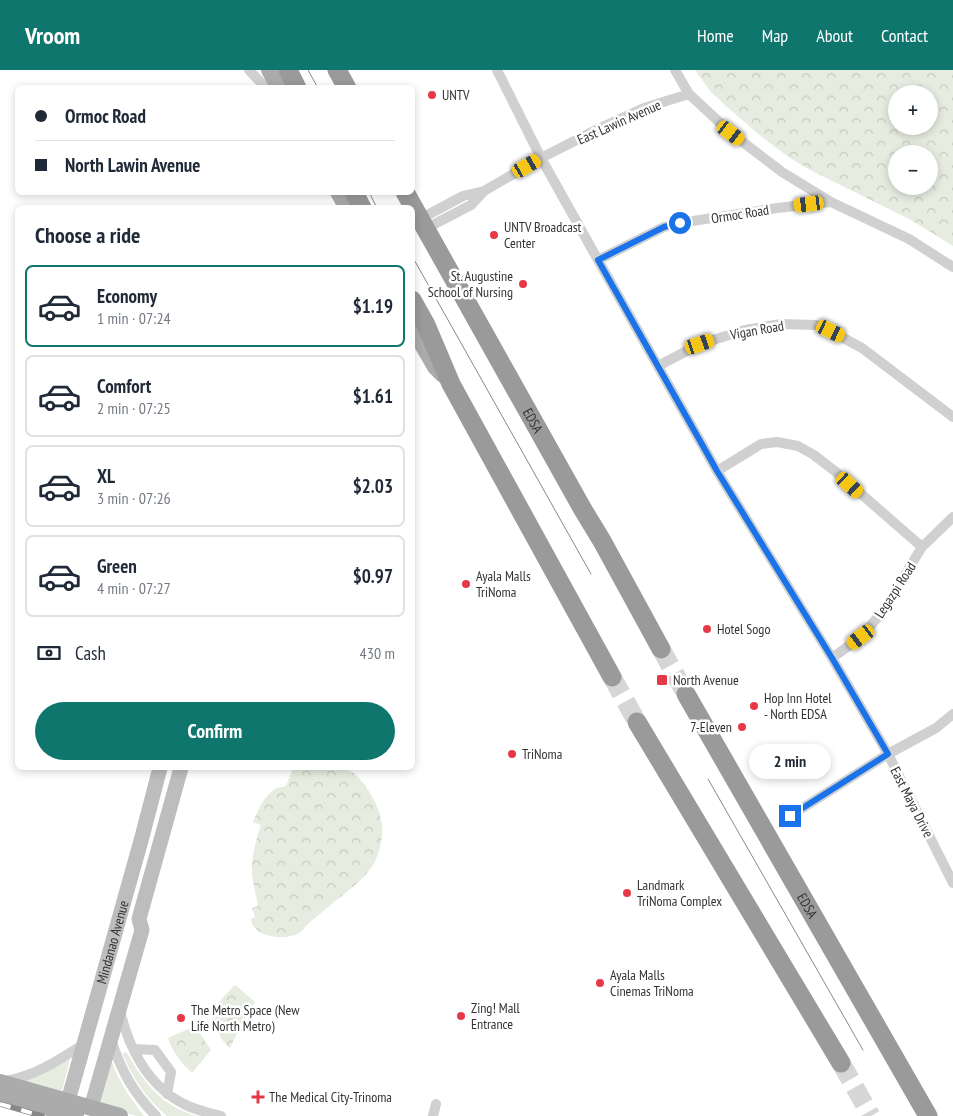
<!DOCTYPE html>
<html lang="en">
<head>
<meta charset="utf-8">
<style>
  :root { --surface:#fff; --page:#f2f2f3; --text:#1f2937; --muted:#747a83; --line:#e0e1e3; --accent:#0f766e }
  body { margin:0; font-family:"PT Sans Narrow",sans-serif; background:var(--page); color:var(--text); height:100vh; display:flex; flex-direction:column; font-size:19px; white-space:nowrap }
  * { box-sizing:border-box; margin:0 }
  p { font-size:16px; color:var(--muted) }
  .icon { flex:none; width:28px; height:28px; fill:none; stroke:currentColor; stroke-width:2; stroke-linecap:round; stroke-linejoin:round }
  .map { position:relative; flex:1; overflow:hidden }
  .sheet { position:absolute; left:15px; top:135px; width:400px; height:565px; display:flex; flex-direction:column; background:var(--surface); border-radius:8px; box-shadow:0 2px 8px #0003 }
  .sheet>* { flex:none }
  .hud { position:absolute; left:15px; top:15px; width:400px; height:110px; border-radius:8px; box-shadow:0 2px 8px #0003; display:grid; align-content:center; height:110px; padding:0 20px; background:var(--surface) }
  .fabs { position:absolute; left:888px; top:15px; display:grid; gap:10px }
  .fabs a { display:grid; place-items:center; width:50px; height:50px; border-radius:50%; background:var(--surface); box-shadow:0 2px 8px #0003; font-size:25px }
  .end { position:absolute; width:22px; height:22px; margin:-11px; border:6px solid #1a73e8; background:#fff; box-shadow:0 0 0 2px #fff }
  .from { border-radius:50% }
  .bubble { position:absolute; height:35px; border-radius:18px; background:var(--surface); box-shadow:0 2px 8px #0003; font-size:16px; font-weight:600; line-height:35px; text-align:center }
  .car { position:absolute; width:15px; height:30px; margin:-15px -8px; border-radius:6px; box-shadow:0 0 4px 1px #0007; background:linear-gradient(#f5c518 24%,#345 0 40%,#f5c518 0 76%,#345 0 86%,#f5c518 0) }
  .hud b { display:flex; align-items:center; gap:18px; height:48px; font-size:19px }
  .hud b+b { border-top:1px solid var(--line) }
  .hud i { width:12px; height:12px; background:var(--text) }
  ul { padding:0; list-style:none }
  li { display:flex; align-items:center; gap:15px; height:82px; margin:0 10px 8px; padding:0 10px; border:2px solid var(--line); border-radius:8px }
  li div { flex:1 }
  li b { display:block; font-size:19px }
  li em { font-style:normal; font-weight:600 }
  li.active { border-color:var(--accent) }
  li>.icon { width:45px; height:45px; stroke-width:1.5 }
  h2 { padding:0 20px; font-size:22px; line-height:60px }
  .pay { display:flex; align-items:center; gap:12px; height:55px; padding:0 20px; font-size:19px }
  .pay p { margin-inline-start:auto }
  .action { display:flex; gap:10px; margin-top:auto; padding:10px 20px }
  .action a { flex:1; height:58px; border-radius:30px; background:var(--accent); color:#fff; font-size:20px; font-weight:600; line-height:58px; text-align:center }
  header { display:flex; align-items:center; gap:30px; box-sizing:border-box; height:70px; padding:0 25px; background:var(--accent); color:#fff }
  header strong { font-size:24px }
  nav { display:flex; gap:28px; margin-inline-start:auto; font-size:18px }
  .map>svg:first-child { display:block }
  .grass { fill:#e6ecdf }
  .park { fill:url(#park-crowns); fill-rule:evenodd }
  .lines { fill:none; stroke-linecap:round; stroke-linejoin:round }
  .highway-tunnel { stroke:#d6d6d6; stroke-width:19; stroke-dasharray:19 9; stroke-linecap:butt }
  .street { stroke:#d0d0d0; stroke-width:10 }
  .secondary { stroke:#bdbdbd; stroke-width:15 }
  .primary { stroke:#ababab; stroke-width:16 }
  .highway { stroke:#9a9a9a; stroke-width:19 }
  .tram { stroke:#888; stroke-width:1 }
  .rail-casing { stroke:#888; stroke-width:5.5 }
  .rail { stroke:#fff; stroke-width:4; stroke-dasharray:11; stroke-linecap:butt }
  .route { stroke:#1a73e8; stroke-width:6 }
  .poi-dot { fill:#e63946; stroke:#fff; stroke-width:2 }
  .labels { text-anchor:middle; stroke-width:5; stroke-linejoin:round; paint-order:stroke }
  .poi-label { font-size:14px; fill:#333; stroke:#fff; text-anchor:start }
  .street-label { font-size:14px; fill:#333; stroke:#fff }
</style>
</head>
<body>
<header>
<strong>Vroom</strong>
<nav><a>Home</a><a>Map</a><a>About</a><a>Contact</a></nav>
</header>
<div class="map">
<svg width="953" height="1046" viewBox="0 0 953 1046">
  <defs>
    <pattern id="park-crowns" width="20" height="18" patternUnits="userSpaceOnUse" patternTransform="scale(1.25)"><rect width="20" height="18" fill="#e6ecdf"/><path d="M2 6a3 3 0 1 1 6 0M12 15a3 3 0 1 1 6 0" fill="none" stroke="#c6cbc0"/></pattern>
  </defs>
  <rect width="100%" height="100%" fill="#fff"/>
  <path class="grass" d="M 125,982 L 127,983 C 145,1014 161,1035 196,1046 L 167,1046 C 147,1029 133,1009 123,985 L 123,983 Z
    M 70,989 L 61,1025 L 20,1013 Z
    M 112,992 C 119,1013 131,1029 144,1046 L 137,1046 L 100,1036 Z"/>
  <path class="park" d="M 695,0 L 953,0 L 953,176 L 911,150 L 810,100 L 790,88 L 763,68 L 726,36 L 710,21 ZM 896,24 L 929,24 L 929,56 L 896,56 ZM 896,84 L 929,84 L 929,116 L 896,116 Z
    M 293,698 C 304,697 316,698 327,698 C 332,698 337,697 342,698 C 357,700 369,720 375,732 C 380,743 383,752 382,765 C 379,803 354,815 327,838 C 321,843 313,849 307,855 C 305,857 302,861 299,863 C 286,871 253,868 251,849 L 255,847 L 252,838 L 258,836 C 256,825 253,814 252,803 C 251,787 256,770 261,755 L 253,752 C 258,741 263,727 274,720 C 277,717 282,717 286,716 Z
    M 235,915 L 255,932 L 242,953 L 230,978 C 216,966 210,946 221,930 C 225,925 230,920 235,915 Z
    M 195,956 L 211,980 L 192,1003 C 182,993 172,982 168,968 Z"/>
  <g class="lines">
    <path class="highway-tunnel" d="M 661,579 L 686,624
      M 612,607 L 637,652
      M 841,993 L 871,1046"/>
    <path class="street" d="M 249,0 L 266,18
      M 497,0 L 541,88 L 598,190 L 717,401 L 832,588 L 888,684 L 953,813
      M 675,0 L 689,24 L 731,63 L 782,102 L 831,132 L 909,169 L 953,197
      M 420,149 L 463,126 L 484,121 L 541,88 L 598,59 L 644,38 L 689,24
      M 425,159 L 471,135 L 484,121
      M 598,190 L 664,157 L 680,153 L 777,138 L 831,132
      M 658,296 L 700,274 L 745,260 L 781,254 L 816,255 L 823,257 L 862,278 L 953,347
      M 717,401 L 761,374 L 777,372 L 798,376 L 814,385 L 836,402 L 922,477
      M 832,588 L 861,567 L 872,554 L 882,542 L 922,477 L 953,447
      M 790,746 L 888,684 L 936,658 L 953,644
      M 120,940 C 128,977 148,1016 184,1034 C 195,1040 208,1043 221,1046
      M 111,970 C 122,1002 132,1021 156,1046
      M 134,979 L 155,980 L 171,1002 L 167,1024
      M 5,1011 C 35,1006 59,990 84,974
      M 433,1046 L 436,1034"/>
    <g class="secondary">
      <path id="s1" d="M 68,1031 L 142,767 L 160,698"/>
      <path d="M 91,1038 L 142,860 L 139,849 L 181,698"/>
    </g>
    <path class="primary" d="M 269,0 L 279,18
      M 338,122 L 347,138
      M 412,257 L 435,297 L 443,305
      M 0,1012 L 120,1046
      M 0,1024 L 76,1046"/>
    <g class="highway">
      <path d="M 288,0 L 297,18"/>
      <path d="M 337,0 L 347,18"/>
      <path d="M 354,122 L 362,138"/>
      <path id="s2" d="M 405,122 L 582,438 L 602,471 L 661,579"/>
      <path d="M 412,230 L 426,255 L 451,314 L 612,607"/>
      <path id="s3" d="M 686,624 L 928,1046"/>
      <path d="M 637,652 L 841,993"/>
    </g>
    <path class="tram" d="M 308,0 L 318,18
      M 369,122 L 377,138
      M 412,186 L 591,504
      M 708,709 L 863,980"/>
    <g class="rail-casing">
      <path id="rail" d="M 0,1034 L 42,1046"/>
    </g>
    <use href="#rail" class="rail"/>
  </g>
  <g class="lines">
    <path class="route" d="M 680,153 L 664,157 L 598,190 L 717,401 L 832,588 L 888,684 L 790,746"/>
  </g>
  <g class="poi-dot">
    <circle cx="432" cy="25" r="5"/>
    <circle cx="494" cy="165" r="5"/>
    <circle cx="523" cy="214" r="5"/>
    <circle cx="466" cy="514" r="5"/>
    <circle cx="707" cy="559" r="5"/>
    <rect x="656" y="604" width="12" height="12" rx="2.5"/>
    <circle cx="754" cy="636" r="5"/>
    <circle cx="742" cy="657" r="5"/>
    <circle cx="512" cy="684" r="5"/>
    <circle cx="627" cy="823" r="5"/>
    <circle cx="600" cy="913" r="5"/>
    <circle cx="461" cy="946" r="5"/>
    <circle cx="181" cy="948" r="5"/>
    <path d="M255.5 1019.5h5v5h5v5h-5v5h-5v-5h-5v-5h5z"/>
  </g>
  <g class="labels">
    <g class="poi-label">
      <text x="442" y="30">UNTV</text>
      <text x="504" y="162">UNTV Broadcast<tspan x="504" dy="16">Center</tspan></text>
      <text x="513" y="211" text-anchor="end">St. Augustine<tspan x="513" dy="16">School of Nursing</tspan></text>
      <text x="476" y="511">Ayala Malls<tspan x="476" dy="16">TriNoma</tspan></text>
      <text x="717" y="564">Hotel Sogo</text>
      <text x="673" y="615">North Avenue</text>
      <text x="764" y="633">Hop Inn Hotel<tspan x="764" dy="16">- North EDSA</tspan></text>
      <text x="732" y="662" text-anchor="end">7-Eleven</text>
      <text x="522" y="689">TriNoma</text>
      <text x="637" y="820">Landmark<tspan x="637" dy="16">TriNoma Complex</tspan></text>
      <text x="610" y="910">Ayala Malls<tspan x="610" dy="16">Cinemas TriNoma</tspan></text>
      <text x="471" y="943">Zing! Mall<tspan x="471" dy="16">Entrance</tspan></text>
      <text x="191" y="945">The Metro Space (New<tspan x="191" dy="16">Life North Metro)</tspan></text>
      <text x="269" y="1032">The Medical City-Trinoma</text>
    </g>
    <g class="street-label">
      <text transform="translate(619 52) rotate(-24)" y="5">East Lawin Avenue</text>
      <text transform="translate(740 144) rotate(-9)" y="5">Ormoc Road</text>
      <text transform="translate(757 260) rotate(-10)" y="5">Vigan Road</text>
      <text dy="5" stroke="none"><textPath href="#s2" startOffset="262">EDSA</textPath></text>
      <text transform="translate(895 520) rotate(-57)" y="5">Legazpi Road</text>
      <text transform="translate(912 732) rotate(63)" y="5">East Maya Drive</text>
      <text dy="5" stroke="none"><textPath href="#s3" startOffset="244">EDSA</textPath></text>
      <text dy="5" stroke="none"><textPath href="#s1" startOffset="165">Mindanao Avenue</textPath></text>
    </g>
  </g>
</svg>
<div class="fabs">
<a>+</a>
<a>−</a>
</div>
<i class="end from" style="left:680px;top:153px"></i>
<i class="end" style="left:790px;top:746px"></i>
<div class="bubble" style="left:749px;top:674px;width:82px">2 min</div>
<i class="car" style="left:731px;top:63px;rotate:127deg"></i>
<i class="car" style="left:527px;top:96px;rotate:60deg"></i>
<i class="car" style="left:809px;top:134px;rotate:263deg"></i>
<i class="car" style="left:831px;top:261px;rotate:116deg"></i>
<i class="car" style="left:700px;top:274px;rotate:71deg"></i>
<i class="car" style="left:850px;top:415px;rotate:132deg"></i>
<i class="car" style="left:861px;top:567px;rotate:233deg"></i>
<div class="hud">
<b><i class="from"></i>Ormoc Road</b>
<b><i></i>North Lawin Avenue</b>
</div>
<section class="sheet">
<h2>Choose a ride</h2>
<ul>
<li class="active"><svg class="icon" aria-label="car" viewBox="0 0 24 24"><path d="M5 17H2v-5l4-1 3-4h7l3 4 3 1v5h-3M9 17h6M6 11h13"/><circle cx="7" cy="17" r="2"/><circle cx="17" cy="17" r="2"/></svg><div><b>Economy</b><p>1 min · 07:24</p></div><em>$1.19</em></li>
<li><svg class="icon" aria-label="car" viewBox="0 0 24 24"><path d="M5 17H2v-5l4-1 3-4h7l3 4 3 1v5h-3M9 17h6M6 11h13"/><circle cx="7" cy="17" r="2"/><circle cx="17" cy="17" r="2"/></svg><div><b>Comfort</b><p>2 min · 07:25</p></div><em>$1.61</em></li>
<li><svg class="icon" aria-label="car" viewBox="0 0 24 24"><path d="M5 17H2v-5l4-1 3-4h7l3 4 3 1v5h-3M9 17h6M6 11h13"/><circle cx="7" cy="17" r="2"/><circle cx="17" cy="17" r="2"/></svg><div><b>XL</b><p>3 min · 07:26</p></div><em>$2.03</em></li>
<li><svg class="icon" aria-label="car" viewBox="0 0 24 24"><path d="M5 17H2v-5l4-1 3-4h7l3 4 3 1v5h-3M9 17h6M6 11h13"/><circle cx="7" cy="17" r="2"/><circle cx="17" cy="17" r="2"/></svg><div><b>Green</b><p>4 min · 07:27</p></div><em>$0.97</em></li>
</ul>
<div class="pay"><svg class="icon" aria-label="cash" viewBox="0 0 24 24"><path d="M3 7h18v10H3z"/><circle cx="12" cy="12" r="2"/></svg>Cash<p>430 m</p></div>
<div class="action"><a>Confirm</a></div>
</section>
</div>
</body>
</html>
